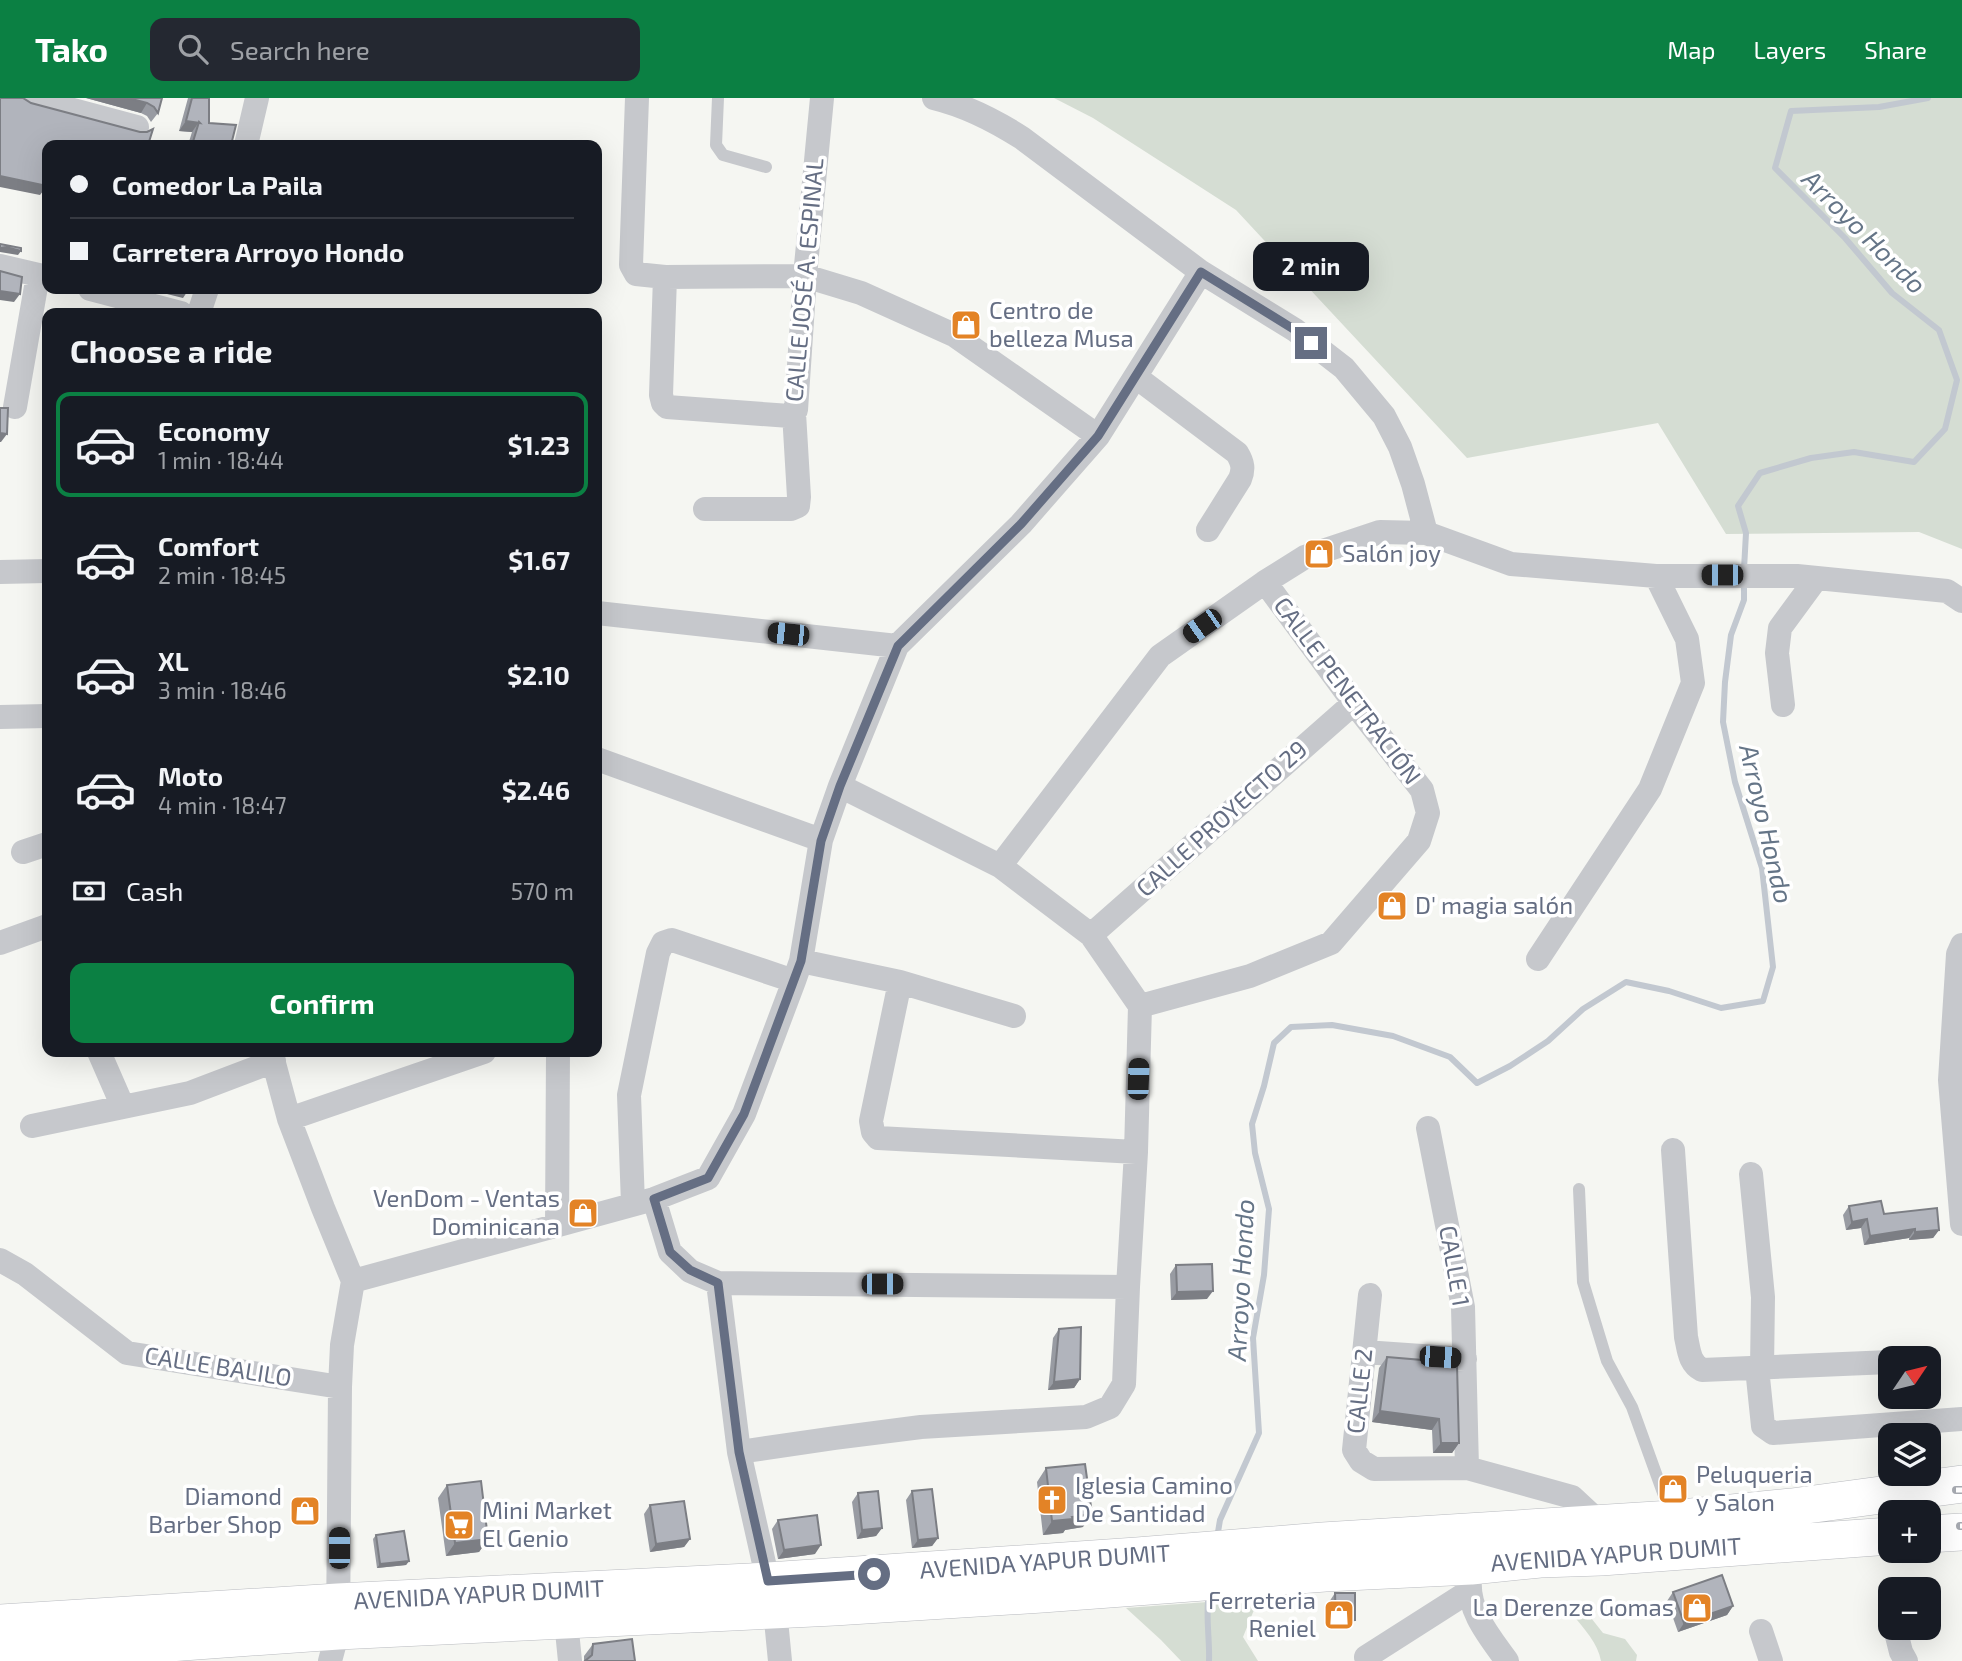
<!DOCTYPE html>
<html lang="en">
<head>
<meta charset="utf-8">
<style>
  :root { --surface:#171b24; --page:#242831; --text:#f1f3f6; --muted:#9ea1a6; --line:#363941; --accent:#0b8043 }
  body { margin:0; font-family:"Exo 2",sans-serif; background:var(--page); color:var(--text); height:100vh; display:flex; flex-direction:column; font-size:26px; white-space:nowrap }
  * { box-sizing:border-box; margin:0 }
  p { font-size:23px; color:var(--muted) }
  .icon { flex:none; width:38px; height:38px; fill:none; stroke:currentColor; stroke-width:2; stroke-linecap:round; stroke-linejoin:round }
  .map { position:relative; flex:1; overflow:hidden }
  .panel { position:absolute; left:42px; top:210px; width:560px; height:749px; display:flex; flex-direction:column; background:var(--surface); border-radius:14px; box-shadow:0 7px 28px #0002 }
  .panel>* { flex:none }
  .banner { position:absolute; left:42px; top:42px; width:560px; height:154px; border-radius:14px; box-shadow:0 7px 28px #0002; display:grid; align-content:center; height:154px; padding:0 28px; background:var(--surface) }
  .needle { width:46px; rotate:55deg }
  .fabs { position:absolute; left:1878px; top:1248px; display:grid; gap:14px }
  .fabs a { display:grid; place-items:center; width:63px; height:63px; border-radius:14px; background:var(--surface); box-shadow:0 7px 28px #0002; font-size:35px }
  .end { position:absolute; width:32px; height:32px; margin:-16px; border:9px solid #656e83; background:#fff; box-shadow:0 0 0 4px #fff }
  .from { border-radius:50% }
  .bubble { position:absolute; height:49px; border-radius:14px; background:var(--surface); box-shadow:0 7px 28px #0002; font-size:23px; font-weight:700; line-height:49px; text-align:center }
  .car { position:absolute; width:21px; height:42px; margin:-21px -10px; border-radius:9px; box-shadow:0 0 5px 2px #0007; background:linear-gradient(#222 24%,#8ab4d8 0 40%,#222 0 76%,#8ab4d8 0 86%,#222 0) }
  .banner b { display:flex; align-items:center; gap:24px; height:66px; font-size:26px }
  .banner b+b { border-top:2px solid var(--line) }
  .banner i { width:18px; height:18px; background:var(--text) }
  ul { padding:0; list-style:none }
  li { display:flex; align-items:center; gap:21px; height:105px; margin:0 14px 10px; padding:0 14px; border:4px solid transparent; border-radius:14px }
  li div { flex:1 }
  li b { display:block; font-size:26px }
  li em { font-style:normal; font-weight:700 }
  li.selected { border-color:var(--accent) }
  li>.icon { width:63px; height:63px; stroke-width:1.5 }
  h2 { padding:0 28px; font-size:32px; line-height:84px }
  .pay { display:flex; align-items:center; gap:18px; height:77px; padding:0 28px; font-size:26px }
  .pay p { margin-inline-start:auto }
  .cta { display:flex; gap:14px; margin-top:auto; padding:14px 28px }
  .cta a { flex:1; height:80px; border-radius:14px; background:var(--accent); color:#fff; font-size:28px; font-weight:700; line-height:80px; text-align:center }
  header { display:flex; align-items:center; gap:42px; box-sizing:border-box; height:98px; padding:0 35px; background:var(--accent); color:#fff }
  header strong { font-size:33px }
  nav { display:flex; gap:38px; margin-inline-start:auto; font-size:24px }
  .search { width:490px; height:63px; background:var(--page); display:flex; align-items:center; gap:18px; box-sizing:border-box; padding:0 24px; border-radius:14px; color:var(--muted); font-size:26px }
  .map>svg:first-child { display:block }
  .green { fill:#d5ddd3 }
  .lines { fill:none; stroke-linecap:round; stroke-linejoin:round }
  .stream { stroke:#c2c8d0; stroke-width:6 }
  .primary-casing { stroke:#b8babf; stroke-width:38 }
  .service { stroke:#c6c8cc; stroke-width:12 }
  .minor { stroke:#c6c8cc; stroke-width:24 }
  .primary { stroke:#fff; stroke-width:37 }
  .rail-casing { stroke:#a6a9b0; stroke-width:8 }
  .rail { stroke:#fff; stroke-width:5; stroke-dasharray:16; stroke-linecap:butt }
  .wall { fill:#989ba2 }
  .shaded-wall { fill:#7c7e84 }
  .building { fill:#b1b4bc; stroke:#7c7e84; stroke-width:2 }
  .route { stroke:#656e83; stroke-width:9 }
  .labels { text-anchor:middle; stroke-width:7; stroke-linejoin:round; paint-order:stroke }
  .street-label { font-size:24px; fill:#656e83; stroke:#fff }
  .poi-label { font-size:24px; fill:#656e83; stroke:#fff; text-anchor:start }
  .water-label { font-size:26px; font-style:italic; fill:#657587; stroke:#fff }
</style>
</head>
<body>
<header>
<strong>Tako</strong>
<div class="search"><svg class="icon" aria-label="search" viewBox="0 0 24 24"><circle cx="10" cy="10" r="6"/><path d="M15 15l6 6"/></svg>Search here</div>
<nav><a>Map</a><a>Layers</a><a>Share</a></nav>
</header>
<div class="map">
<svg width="1962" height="1563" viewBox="0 0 1962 1563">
  <rect width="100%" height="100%" fill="#f5f6f2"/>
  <path class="green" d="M 1054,0 L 1962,0 L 1962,451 L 1919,434 L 1726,436 L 1658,325 L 1467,360 L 1236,112 L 1093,20 Z
    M 1221,1503 L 1256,1507 L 1243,1539 L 1258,1563 L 1181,1563 L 1161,1542 L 1126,1510 Z
    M 1580,1506 L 1603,1535 L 1625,1541 L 1637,1557 L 1636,1563 L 1601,1563 C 1598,1545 1584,1531 1573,1517 L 1571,1513 Z"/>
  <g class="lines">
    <path class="stream" d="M 1744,471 L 1746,435 L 1738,408 L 1760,375 L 1811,360 L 1854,354 L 1914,364 L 1945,331 L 1957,282 L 1939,232 L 1892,195 L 1845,140 L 1775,70 L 1791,13 L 1879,9 L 1928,0
      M 1217,1440 L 1220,1422 L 1259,1335 L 1253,1240 L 1264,1177 L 1269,1111 L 1255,1055 L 1252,1026 L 1264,988 L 1274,945 L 1291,929 L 1332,927 L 1393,938 L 1450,959 L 1477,985 L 1510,968 L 1548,943 L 1583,911 L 1626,884 L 1669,893 L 1721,910 L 1763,903 L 1773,869 L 1762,770 L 1735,684 L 1723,624 L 1725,584 L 1731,537 L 1744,502 L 1744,482
      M 1209,1495 C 1205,1517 1210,1541 1209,1563"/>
    <g class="primary-casing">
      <path id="primary" d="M 1928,1436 L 1962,1434
        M 0,1525 L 338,1504 L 768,1483 L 1137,1458 L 1323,1443 L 1672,1421 L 1792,1409 L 1962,1386
        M 0,1557 L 338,1533 L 834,1509 L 1042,1496 L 1325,1475 L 1471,1468 L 1540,1461 L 1601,1459 L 1890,1438"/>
    </g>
    <path class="service" d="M 718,0 L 716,47 L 723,57 L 766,69
      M 1579,1091 L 1583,1184 L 1607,1263 L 1632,1309 L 1671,1417"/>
    <path class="minor" d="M 28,0 L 137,29
      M 637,0 L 631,167 L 636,176 L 665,179 L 805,178 L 861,195 L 954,237 L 1098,338
      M 934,0 C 967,8 994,22 1022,40 L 1201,174 L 1295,232 L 1344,270 L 1384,318 L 1400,349 L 1413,386 L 1426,435
      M 246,47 L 257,0
      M 0,168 L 47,179
      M 665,179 L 661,297 L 663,305 L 667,309 L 790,318 L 796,312 L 805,178 L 822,0
      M 90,191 L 181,215
      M 199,215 L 207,191
      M 1136,279 L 1237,355 C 1243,365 1244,371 1240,381 L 1208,432
      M 15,309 L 38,177
      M 705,411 L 791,411 L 798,408 L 799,399 L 794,315
      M 0,474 L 47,473
      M 597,515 L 897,548
      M 1783,607 L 1777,555 L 1780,530 L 1816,481
      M 0,619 L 47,618
      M 597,661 L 821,742
      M 840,688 L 1000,768 L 1091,837 L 1140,908
      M 23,754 L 47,746
      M 1000,768 L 1160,558 L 1265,484 L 1305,459 L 1380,434 L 1426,435 L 1511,466 L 1656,478 L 1797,478 L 1947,493 L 1962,503
      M 1091,837 L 1354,605
      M 0,845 L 47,828
      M 1962,847 L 1958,856 L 1950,982 L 1962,1126
      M 1538,861 L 1650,691 L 1693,585 L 1687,541 L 1656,478
      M 801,863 L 900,884 L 1014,918
      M 900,884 L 871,1023 L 873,1034 L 878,1040 L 1136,1054
      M 1140,908 L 1250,878 L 1331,845 L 1419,743 L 1428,715 L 1422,692 L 1354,605 L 1265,484
      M 99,954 L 123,1009
      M 271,954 L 289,1021 L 323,1110 L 353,1183 L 342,1247 L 340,1289 L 338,1533 L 330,1563
      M 289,1021 L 484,954
      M 32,1028 L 190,995 L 274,963
      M 1428,1030 L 1463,1209 L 1467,1370 L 1572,1399 L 1600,1425
      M 1673,1052 L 1686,1239 C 1689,1252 1689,1265 1702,1272 L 1890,1264
      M 1751,1076 L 1763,1199 L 1762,1270
      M 654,1101 L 670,1154 L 690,1173 L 718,1185 L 1128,1189
      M 633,1106 L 629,997 L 658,855 L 663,845 L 672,842 L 794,883
      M 557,1128 L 558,954
      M 0,1162 L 25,1176 L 127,1255 L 340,1289
      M 353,1183 L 654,1101 L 708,1080 L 744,1016 L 794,883 L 801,863 L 821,742 L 840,688 L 897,548 L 1021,426 L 1098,338 L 1201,174
      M 718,1185 L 739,1354 L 768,1483
      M 1370,1197 L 1354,1352 L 1361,1363 L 1374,1371 L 1467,1370
      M 1364,1254 L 1465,1261
      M 1757,1270 L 1763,1328 L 1773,1335 L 1962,1321
      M 739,1354 L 835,1340 L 921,1329 L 1086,1319 L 1110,1309 L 1124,1286 L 1128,1189 L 1136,1054 L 1140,908
      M 1470,1480 C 1467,1513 1489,1538 1507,1563
      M 775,1512 L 780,1563
      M 566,1523 L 570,1563
      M 1895,1530 L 1901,1554 L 1906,1563
      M 1761,1533 L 1771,1563
      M 1366,1559 L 1468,1494"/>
    <use href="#primary" class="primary"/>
    <g class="rail-casing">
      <path id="rail" d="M 1956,1392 L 1962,1392
        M 1960,1428 L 1962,1428"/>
    </g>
    <use href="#rail" class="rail"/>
  </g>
  <path class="wall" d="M 86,0 L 162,0 L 158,15 L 151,24 L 147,18 L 141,15 Z
    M 188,0 L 209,0 L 209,25 L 231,47 L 188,47 L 192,34 L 179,33 Z
    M 1849,1108 L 1884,1116 L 1939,1132 L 1933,1140 L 1909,1142 L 1909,1140 L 1864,1147 L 1861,1130 L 1846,1132 L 1843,1117 Z
    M 1176,1167 L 1207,1201 L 1171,1202 L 1170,1176 Z
    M 1059,1231 L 1080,1281 L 1074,1290 L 1048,1292 L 1053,1240 Z
    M 1387,1259 L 1422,1265 L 1459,1345 L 1452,1355 L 1433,1355 L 1432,1332 L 1372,1324 L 1379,1270 Z
    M 1046,1370 L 1083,1429 L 1065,1432 L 1063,1435 L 1043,1437 L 1037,1384 Z
    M 447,1387 L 488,1441 L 479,1454 L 446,1458 L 438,1400 Z
    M 912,1393 L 938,1440 L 932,1448 L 912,1450 L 906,1402 Z
    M 858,1395 L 882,1430 L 876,1438 L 857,1441 L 852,1404 Z
    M 650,1407 L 690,1441 L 684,1449 L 650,1454 L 644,1416 Z
    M 778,1422 L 815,1456 L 778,1461 L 772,1431 Z
    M 376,1437 L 409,1463 L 406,1467 L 377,1470 L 373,1441 Z
    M 1673,1494 L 1733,1508 L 1727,1517 L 1678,1534 L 1667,1503 Z
    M 1335,1495 L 1355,1522 L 1349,1530 L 1330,1531 L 1329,1504 Z
    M 593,1546 L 635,1563 L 584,1563 L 584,1558 Z"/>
  <path class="shaded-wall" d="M 86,0 L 128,0 L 147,5 L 141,15 Z
    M 186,23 L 199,24 L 192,34 L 179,33 Z
    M 0,78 L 47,88 L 40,97 L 0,89 Z
    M 6,149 L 21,153 L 18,157 L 0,154 L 0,150 Z
    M 147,191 L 189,191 L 183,200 Z
    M 0,193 L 20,196 L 14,204 L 0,202 Z
    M 0,335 L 7,336 L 1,344 L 0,344 Z
    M 1867,1121 L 1861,1130 L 1846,1132 L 1852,1124 Z
    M 1915,1131 L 1909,1140 L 1864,1147 L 1870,1138 Z
    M 1939,1132 L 1933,1140 L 1909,1142 L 1915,1134 Z
    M 1213,1193 L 1207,1201 L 1171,1202 L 1177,1194 Z
    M 1080,1281 L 1074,1290 L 1048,1292 L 1054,1284 Z
    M 1380,1313 L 1439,1321 L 1432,1332 L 1372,1324 Z
    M 1441,1345 L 1459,1345 L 1452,1355 L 1433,1355 Z
    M 1092,1416 L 1083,1429 L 1065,1432 L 1063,1435 L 1043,1437 L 1052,1423 L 1072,1419 Z
    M 882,1430 L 876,1438 L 857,1441 L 862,1432 Z
    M 938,1440 L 932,1448 L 912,1450 L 918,1442 Z
    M 488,1441 L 479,1454 L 446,1458 L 455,1445 Z
    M 690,1441 L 684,1449 L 650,1454 L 656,1446 Z
    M 821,1447 L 815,1456 L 778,1461 L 784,1452 Z
    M 409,1463 L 406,1467 L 377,1470 L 380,1466 Z
    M 1733,1508 L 1727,1517 L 1678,1534 L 1684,1525 Z
    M 1336,1522 L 1355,1522 L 1349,1530 L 1330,1531 Z"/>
  <path class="building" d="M 0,0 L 23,0 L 31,5 L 140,34 L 147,34 L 153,31 L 148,47 L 47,47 L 47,88 L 0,78 Z
    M 128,0 L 162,0 L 158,15 L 154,9 L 147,5 Z
    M 192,0 L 209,0 L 209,25 L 236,27 L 231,47 L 192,47 L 199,24 L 200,25 L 186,23 Z
    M 0,146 L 21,150 L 21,153 L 6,149 L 0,150 Z
    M 0,173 L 22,179 L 20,196 L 0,193 Z
    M 0,310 L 8,310 L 7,336 L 0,335 Z
    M 1881,1103 L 1884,1116 L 1937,1110 L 1939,1132 L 1915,1134 L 1915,1131 L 1870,1138 L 1867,1121 L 1852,1124 L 1849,1108 Z
    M 1212,1166 L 1213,1193 L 1177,1194 L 1176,1167 Z
    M 1081,1229 L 1080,1281 L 1054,1284 L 1059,1231 Z
    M 1387,1259 L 1422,1262 L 1422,1265 L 1457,1267 L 1459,1345 L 1441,1345 L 1439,1321 L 1380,1313 Z
    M 1085,1366 L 1092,1416 L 1072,1419 L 1073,1421 L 1052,1423 L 1046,1370 Z
    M 481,1383 L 488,1441 L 455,1445 L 447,1387 Z
    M 932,1391 L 938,1440 L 918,1442 L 912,1393 Z
    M 878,1393 L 882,1430 L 862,1432 L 858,1395 Z
    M 684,1403 L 690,1441 L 656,1446 L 650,1407 Z
    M 817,1417 L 821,1447 L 784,1452 L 778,1422 Z
    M 404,1433 L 409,1463 L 380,1466 L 376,1437 Z
    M 1722,1477 L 1733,1508 L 1684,1525 L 1673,1494 Z
    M 1335,1495 L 1355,1495 L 1355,1522 L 1336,1522 Z
    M 632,1541 L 635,1563 L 585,1563 L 592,1557 L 593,1546 Z"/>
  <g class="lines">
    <path class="route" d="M 874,1476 L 768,1483 L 739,1354 L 718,1185 L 690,1172 L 670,1154 L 654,1101 L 708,1080 L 744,1016 L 801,863 L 821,743 L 840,688 L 898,548 L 1021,426 L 1098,338 L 1201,174 L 1295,232 L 1311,245"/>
  </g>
  <defs>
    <g id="shop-square" transform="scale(1.575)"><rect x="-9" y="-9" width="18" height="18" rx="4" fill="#e38326" stroke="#fff"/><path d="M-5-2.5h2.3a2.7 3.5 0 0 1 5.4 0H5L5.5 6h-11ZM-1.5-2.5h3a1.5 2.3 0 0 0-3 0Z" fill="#fff"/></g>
    <g id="church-square" transform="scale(1.575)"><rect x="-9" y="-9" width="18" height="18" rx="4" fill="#e38326" stroke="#fff"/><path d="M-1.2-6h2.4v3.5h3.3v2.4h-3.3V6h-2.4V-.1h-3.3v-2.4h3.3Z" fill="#fff"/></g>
    <g id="supermarket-square" transform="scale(1.575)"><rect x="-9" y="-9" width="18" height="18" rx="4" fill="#e38326" stroke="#fff"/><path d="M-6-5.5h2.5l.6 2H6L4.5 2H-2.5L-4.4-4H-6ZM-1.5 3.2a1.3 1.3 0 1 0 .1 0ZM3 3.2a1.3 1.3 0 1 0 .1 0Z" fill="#fff"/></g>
  </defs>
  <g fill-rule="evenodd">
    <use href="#shop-square" x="966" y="227"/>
    <use href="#shop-square" x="1319" y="456"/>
    <use href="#shop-square" x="1392" y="808"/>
    <use href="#shop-square" x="583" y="1115"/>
    <use href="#shop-square" x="1673" y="1391"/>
    <use href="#church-square" x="1052" y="1402"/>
    <use href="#shop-square" x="305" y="1413"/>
    <use href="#supermarket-square" x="459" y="1427"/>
    <use href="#shop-square" x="1697" y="1510"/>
    <use href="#shop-square" x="1339" y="1517"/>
  </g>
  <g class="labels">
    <g class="street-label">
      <text transform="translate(805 182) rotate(-85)" y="8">CALLE JOSÉ A. ESPINAL</text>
      <text transform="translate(1347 593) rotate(53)" y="8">CALLE PENETRACIÓN</text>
      <text transform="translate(1222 721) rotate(-42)" y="8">CALLE PROYECTO 29</text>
      <text transform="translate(1454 1168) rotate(80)" y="8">CALLE 1</text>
      <text transform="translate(218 1269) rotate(9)" y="8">CALLE BALILO</text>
      <text transform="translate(1360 1293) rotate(-84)" y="8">CALLE 2</text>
      <text transform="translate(1616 1457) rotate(-4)" y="8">AVENIDA YAPUR DUMIT</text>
      <text transform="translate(1045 1464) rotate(-4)" y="8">AVENIDA YAPUR DUMIT</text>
      <text transform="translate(479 1497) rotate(-3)" y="8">AVENIDA YAPUR DUMIT</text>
    </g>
    <g class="poi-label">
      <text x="989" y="221">Centro de<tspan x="989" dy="28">belleza Musa</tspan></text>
      <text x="1342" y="464">Salón joy</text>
      <text x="1415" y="816">D' magia salón</text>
      <text x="560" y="1109" text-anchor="end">VenDom - Ventas<tspan x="560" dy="28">Dominicana</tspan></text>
      <text x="1696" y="1385">Peluqueria<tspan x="1696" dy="28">y Salon</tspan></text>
      <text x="1075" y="1396">Iglesia Camino<tspan x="1075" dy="28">De Santidad</tspan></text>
      <text x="282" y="1407" text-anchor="end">Diamond<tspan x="282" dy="28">Barber Shop</tspan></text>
      <text x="482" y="1421">Mini Market<tspan x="482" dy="28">El Genio</tspan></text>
      <text x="1316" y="1511" text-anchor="end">Ferreteria<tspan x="1316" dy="28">Reniel</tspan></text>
      <text x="1674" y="1518" text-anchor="end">La Derenze Gomas</text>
    </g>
    <g class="water-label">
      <text transform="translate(1864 134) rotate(45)" y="9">Arroyo Hondo</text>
      <text transform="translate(1766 726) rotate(77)" y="9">Arroyo Hondo</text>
      <text transform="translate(1241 1182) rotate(-87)" y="9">Arroyo Hondo</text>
    </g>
  </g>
</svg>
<div class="fabs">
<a><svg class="needle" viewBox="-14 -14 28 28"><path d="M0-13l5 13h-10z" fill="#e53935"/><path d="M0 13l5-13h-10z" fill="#9ea1a6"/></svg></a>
<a><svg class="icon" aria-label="layers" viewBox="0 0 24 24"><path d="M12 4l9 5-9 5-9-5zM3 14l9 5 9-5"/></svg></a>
<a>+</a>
<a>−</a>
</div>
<i class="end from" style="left:874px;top:1476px"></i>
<i class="end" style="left:1311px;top:245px"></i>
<div class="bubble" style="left:1253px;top:144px;width:116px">2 min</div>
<i class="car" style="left:1722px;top:477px;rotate:270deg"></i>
<i class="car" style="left:1202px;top:528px;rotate:235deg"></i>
<i class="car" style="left:788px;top:536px;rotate:276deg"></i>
<i class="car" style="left:1138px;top:981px;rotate:2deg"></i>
<i class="car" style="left:882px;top:1186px;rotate:90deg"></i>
<i class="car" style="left:1440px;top:1259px;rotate:94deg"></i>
<i class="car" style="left:339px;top:1450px;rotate:0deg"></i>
<div class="banner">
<b><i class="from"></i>Comedor La Paila</b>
<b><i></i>Carretera Arroyo Hondo</b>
</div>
<section class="panel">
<h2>Choose a ride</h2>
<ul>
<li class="selected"><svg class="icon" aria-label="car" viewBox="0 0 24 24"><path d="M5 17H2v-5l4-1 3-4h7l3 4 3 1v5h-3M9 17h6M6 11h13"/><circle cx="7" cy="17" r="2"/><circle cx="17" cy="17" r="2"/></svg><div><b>Economy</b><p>1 min · 18:44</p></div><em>$1.23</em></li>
<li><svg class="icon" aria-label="car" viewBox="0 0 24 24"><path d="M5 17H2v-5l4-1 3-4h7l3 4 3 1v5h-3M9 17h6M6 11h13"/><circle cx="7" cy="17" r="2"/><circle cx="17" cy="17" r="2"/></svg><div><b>Comfort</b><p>2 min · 18:45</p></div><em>$1.67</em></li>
<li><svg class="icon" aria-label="car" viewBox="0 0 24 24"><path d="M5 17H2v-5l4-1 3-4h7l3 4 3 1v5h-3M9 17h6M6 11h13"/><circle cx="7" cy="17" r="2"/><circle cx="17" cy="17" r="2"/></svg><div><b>XL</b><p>3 min · 18:46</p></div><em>$2.10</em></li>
<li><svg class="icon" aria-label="car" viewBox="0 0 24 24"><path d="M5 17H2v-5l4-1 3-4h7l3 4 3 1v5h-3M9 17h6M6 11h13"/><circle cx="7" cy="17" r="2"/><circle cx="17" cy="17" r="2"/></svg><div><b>Moto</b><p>4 min · 18:47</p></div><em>$2.46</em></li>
</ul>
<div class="pay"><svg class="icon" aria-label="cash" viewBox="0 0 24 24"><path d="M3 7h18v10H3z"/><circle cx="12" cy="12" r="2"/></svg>Cash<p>570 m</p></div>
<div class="cta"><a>Confirm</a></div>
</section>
</div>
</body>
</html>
